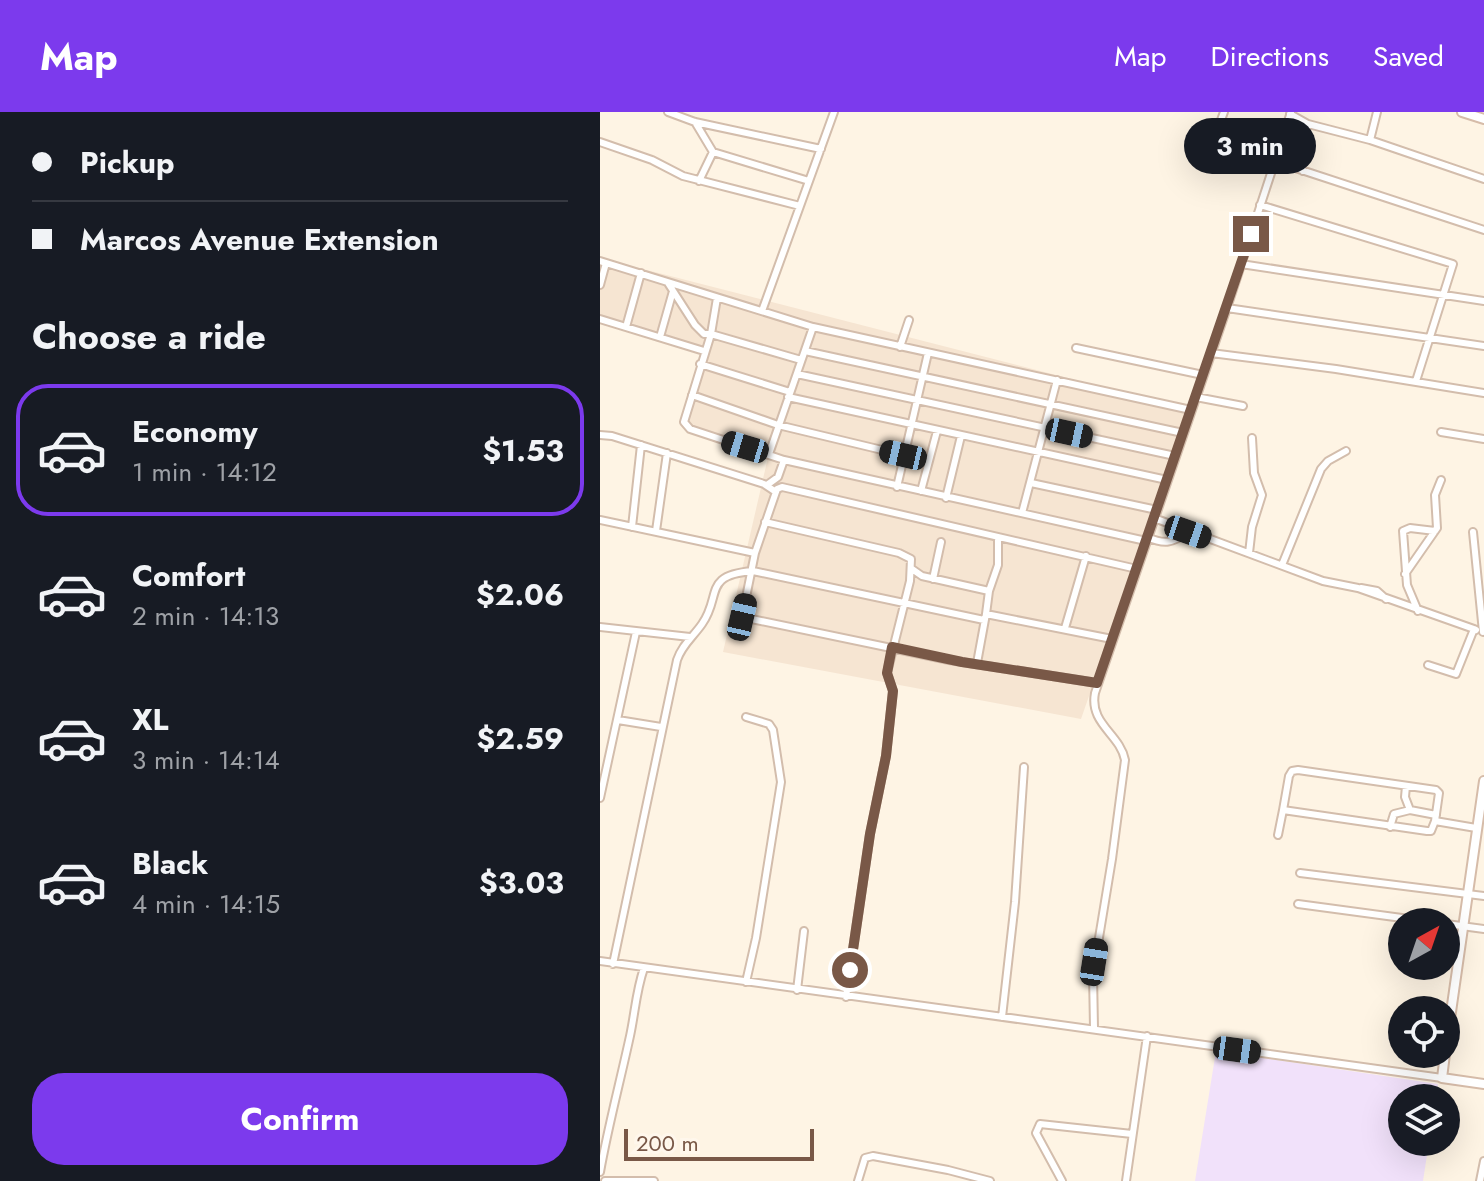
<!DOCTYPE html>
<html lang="en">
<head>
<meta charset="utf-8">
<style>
  :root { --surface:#171b24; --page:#242831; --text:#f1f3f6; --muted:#9ea1a6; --line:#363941; --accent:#7c3aed }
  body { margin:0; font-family:Jost,sans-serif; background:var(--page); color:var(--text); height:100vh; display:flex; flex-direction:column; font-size:30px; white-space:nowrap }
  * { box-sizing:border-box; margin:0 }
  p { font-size:26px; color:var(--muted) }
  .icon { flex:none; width:44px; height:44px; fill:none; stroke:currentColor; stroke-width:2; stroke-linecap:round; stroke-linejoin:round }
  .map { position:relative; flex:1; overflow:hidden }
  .drawer { display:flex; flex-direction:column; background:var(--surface); width:600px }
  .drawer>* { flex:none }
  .hud { display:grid; align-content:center; height:176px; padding:0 32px; background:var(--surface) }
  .needle { width:52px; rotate:40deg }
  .tools { position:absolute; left:788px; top:796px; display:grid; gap:16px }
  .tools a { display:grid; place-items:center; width:72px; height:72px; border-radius:50%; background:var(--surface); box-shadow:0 8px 32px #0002; font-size:40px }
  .scale { position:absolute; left:24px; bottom:20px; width:190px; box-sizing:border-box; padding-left:8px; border:4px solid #795847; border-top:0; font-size:22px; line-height:28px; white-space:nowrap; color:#795847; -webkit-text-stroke:6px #fff7ec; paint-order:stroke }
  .end { position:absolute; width:36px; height:36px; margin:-18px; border:10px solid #795847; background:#fff; box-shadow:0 0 0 4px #fff }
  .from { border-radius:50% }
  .bubble { position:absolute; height:56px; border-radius:28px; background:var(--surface); box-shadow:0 8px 32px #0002; font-size:26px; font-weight:700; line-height:56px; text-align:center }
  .car { position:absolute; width:24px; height:48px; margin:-24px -12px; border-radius:10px; box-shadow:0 0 6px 2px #0007; background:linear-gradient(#222 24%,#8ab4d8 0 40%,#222 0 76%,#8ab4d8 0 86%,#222 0) }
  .hud b { display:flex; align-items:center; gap:28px; height:76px; font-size:30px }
  .hud b+b { border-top:2px solid var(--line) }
  .hud i { width:20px; height:20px; background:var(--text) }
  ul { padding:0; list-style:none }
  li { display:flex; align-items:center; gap:24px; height:132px; margin:0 16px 12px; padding:0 16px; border:4px solid transparent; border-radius:32px }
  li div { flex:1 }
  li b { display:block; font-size:30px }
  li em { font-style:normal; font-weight:700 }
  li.active { border-color:var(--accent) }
  li>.icon { width:72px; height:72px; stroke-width:1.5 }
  h2 { padding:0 32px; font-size:36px; line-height:96px }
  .button { display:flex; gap:16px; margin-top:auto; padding:16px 32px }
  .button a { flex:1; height:92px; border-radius:32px; background:var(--accent); color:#fff; font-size:32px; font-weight:700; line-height:92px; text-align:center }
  header { display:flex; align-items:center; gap:48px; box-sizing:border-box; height:112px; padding:0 40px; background:var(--accent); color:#fff }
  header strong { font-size:38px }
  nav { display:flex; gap:44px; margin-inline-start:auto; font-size:28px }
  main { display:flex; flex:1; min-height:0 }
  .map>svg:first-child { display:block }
  .residential { fill:#f6e5d2 }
  .education { fill:#f1e1fa }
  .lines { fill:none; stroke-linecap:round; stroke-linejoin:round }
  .street-casing { stroke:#d3bdac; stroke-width:10 }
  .secondary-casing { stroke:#d6bca9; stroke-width:12 }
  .street { stroke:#fff; stroke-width:6 }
  .secondary { stroke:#fff; stroke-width:8 }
  .route { stroke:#795847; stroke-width:10 }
</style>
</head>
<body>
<header>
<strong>Map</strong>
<nav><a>Map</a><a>Directions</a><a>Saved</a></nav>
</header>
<main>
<section class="drawer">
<div class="hud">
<b><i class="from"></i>Pickup</b>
<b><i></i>Marcos Avenue Extension</b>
</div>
<h2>Choose a ride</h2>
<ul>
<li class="active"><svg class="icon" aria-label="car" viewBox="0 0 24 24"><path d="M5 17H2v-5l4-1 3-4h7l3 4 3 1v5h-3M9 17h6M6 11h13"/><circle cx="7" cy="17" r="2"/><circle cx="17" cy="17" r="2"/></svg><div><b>Economy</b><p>1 min · 14:12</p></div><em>$1.53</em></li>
<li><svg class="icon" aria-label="car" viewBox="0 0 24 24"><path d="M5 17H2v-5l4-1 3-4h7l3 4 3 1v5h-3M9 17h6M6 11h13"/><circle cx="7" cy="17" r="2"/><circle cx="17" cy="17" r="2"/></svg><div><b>Comfort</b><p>2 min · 14:13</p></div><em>$2.06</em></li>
<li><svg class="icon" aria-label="car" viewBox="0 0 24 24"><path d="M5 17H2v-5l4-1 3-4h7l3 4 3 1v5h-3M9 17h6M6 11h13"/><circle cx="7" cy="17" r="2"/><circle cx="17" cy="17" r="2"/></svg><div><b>XL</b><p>3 min · 14:14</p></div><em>$2.59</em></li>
<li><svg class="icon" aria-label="car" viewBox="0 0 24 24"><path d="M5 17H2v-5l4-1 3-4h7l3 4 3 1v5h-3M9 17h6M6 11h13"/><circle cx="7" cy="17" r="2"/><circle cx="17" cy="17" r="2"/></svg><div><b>Black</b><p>4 min · 14:15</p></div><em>$3.03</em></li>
</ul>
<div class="button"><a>Confirm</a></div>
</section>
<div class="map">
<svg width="884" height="1069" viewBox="0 0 884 1069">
  <rect width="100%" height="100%" fill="#fef4e4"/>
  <path class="residential" d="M 0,146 L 589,297 L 481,607 L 123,540 L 169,341 L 88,313 L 104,240 L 0,207 Z"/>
  <path class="education" d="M 616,939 L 838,972 L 835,986 L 802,986 L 802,1030 L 829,1030 L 823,1069 L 595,1069 Z"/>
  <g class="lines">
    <g class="street-casing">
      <path id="street" d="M 68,0 L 95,10 L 221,37
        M 690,2 L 708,12 L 770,28 L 884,67
        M 95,10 L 113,40 L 99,69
        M 618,16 L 624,0
        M 770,28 L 777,0
        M 0,30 L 52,48 L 83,64 L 200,94
        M 113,40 L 209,69
        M 674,49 L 884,118
        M 683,52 L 700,30
        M 703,59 L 698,43 L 708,12
        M 660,93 L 853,152 L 816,269
        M 0,149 L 213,215 L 591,298
        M 641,152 L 884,189
        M 68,171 L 95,213 L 104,222 L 111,222 L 201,248
        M 0,173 L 6,151
        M 117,186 L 111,222 L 84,310 L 90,317 L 184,348 L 546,429
        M 627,196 L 884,234
        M 162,199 L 234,0
        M 0,207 L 104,239
        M 26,215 L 41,161
        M 60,225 L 73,179
        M 300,235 L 309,208
        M 476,236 L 603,263
        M 205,239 L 583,321
        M 611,241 L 736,257 L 884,281
        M 100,252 L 190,280
        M 197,262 L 575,344
        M 92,283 L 178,313 L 303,343
        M 188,285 L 567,368
        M 596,285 L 643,294
        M 841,320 L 884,327
        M 0,323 L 12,324 L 164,372 L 176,380
        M 169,342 L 213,215
        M 431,371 L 557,398
        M 167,373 L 178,365 L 184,348
        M 297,375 L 328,241
        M 321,379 L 337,319
        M 346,386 L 361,324
        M 422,401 L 457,268
        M 554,406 L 723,469 L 758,476 L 874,517
        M 0,408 L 155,441
        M 165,410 L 299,441 L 311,447 L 310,469 L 287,561 L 293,579 L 286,644 L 270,722 L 246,885
        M 32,415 L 41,333
        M 56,419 L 67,341
        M 873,420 L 883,520
        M 547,425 C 565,433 572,431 588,420
        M 649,441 L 652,415 L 662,383 L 654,361 L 652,326
        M 682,453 L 721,357 L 728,349 L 746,339
        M 312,457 L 322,464 L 389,479 L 386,502
        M 805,462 L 837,416 L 835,383 L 841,368
        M 333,467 L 341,430
        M 761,476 L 777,479 L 786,487
        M 389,479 L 398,453 L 398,425
        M 818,499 L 807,473 L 803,419 L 810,416 L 835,419
        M 0,515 L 90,525
        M 465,516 L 486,444
        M 377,551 L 386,502 L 512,527
        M 828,553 L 856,562 L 874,517 L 876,518
        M 497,571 L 349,548 L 142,505 L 155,441 L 177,377 L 182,375 L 537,457
        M 18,608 L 61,615
        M 0,686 L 36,520
        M 810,698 L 836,703
        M 835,709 L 839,681 L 836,678 L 698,658 L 692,659 L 689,664 L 683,698 L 827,719 L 831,719 L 835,709 L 876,716
        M 790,715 L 794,702 L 810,698 L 805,685 L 806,674
        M 678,723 L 683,698
        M 700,761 L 884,784
        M 698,792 L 884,817
        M 0,849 L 842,966
        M 13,852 L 77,548 C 82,533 93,525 102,512 C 122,484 102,463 153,459 L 384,508
        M 146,870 L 156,826 L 181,670 L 173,618 L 169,612 L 146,605
        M 197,878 L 204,819
        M 402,905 L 415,790 L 424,655
        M 494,916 L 493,862 L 512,747 L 525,648 C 520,622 489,612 495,581 L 627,196 L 691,0
        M 0,1060 C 8,1015 20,970 30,924 C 35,901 36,879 44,856
        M 5,1069 L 54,1069
        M 258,1069 L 265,1046 L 273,1044 L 348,1058 L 390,1069
        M 462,1069 L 436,1021 L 440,1012 L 532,1022
        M 526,1069 L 547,924
        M 880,1069 L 884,1049"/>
    </g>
    <g class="secondary-casing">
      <path id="secondary" d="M 862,0 L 884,7
        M 846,935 L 884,669
        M 845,942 L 842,966 L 884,972"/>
    </g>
    <use href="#street" class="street"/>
    <use href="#secondary" class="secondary"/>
  </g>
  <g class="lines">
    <path class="route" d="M 250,858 L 270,722 L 286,644 L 293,579 L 287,561 L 292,535 L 362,550 L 497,571 L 651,122"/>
  </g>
</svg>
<div class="tools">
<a><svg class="needle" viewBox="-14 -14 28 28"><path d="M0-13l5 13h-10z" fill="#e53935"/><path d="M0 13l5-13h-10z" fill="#9ea1a6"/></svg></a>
<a><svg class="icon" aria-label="locate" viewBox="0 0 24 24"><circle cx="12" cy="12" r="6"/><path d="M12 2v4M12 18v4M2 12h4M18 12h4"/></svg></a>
<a><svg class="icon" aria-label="layers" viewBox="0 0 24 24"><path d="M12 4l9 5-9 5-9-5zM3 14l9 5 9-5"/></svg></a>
</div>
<div class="scale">200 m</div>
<i class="end from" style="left:250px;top:858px"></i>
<i class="end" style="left:651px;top:122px"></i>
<div class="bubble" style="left:584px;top:6px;width:132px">3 min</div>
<i class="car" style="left:469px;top:321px;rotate:102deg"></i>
<i class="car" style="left:145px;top:335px;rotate:287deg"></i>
<i class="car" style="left:303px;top:343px;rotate:283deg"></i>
<i class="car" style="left:588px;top:420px;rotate:109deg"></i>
<i class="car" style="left:142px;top:505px;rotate:13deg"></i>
<i class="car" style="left:494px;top:850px;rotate:9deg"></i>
<i class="car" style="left:637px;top:938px;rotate:98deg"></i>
</div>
</main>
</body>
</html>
